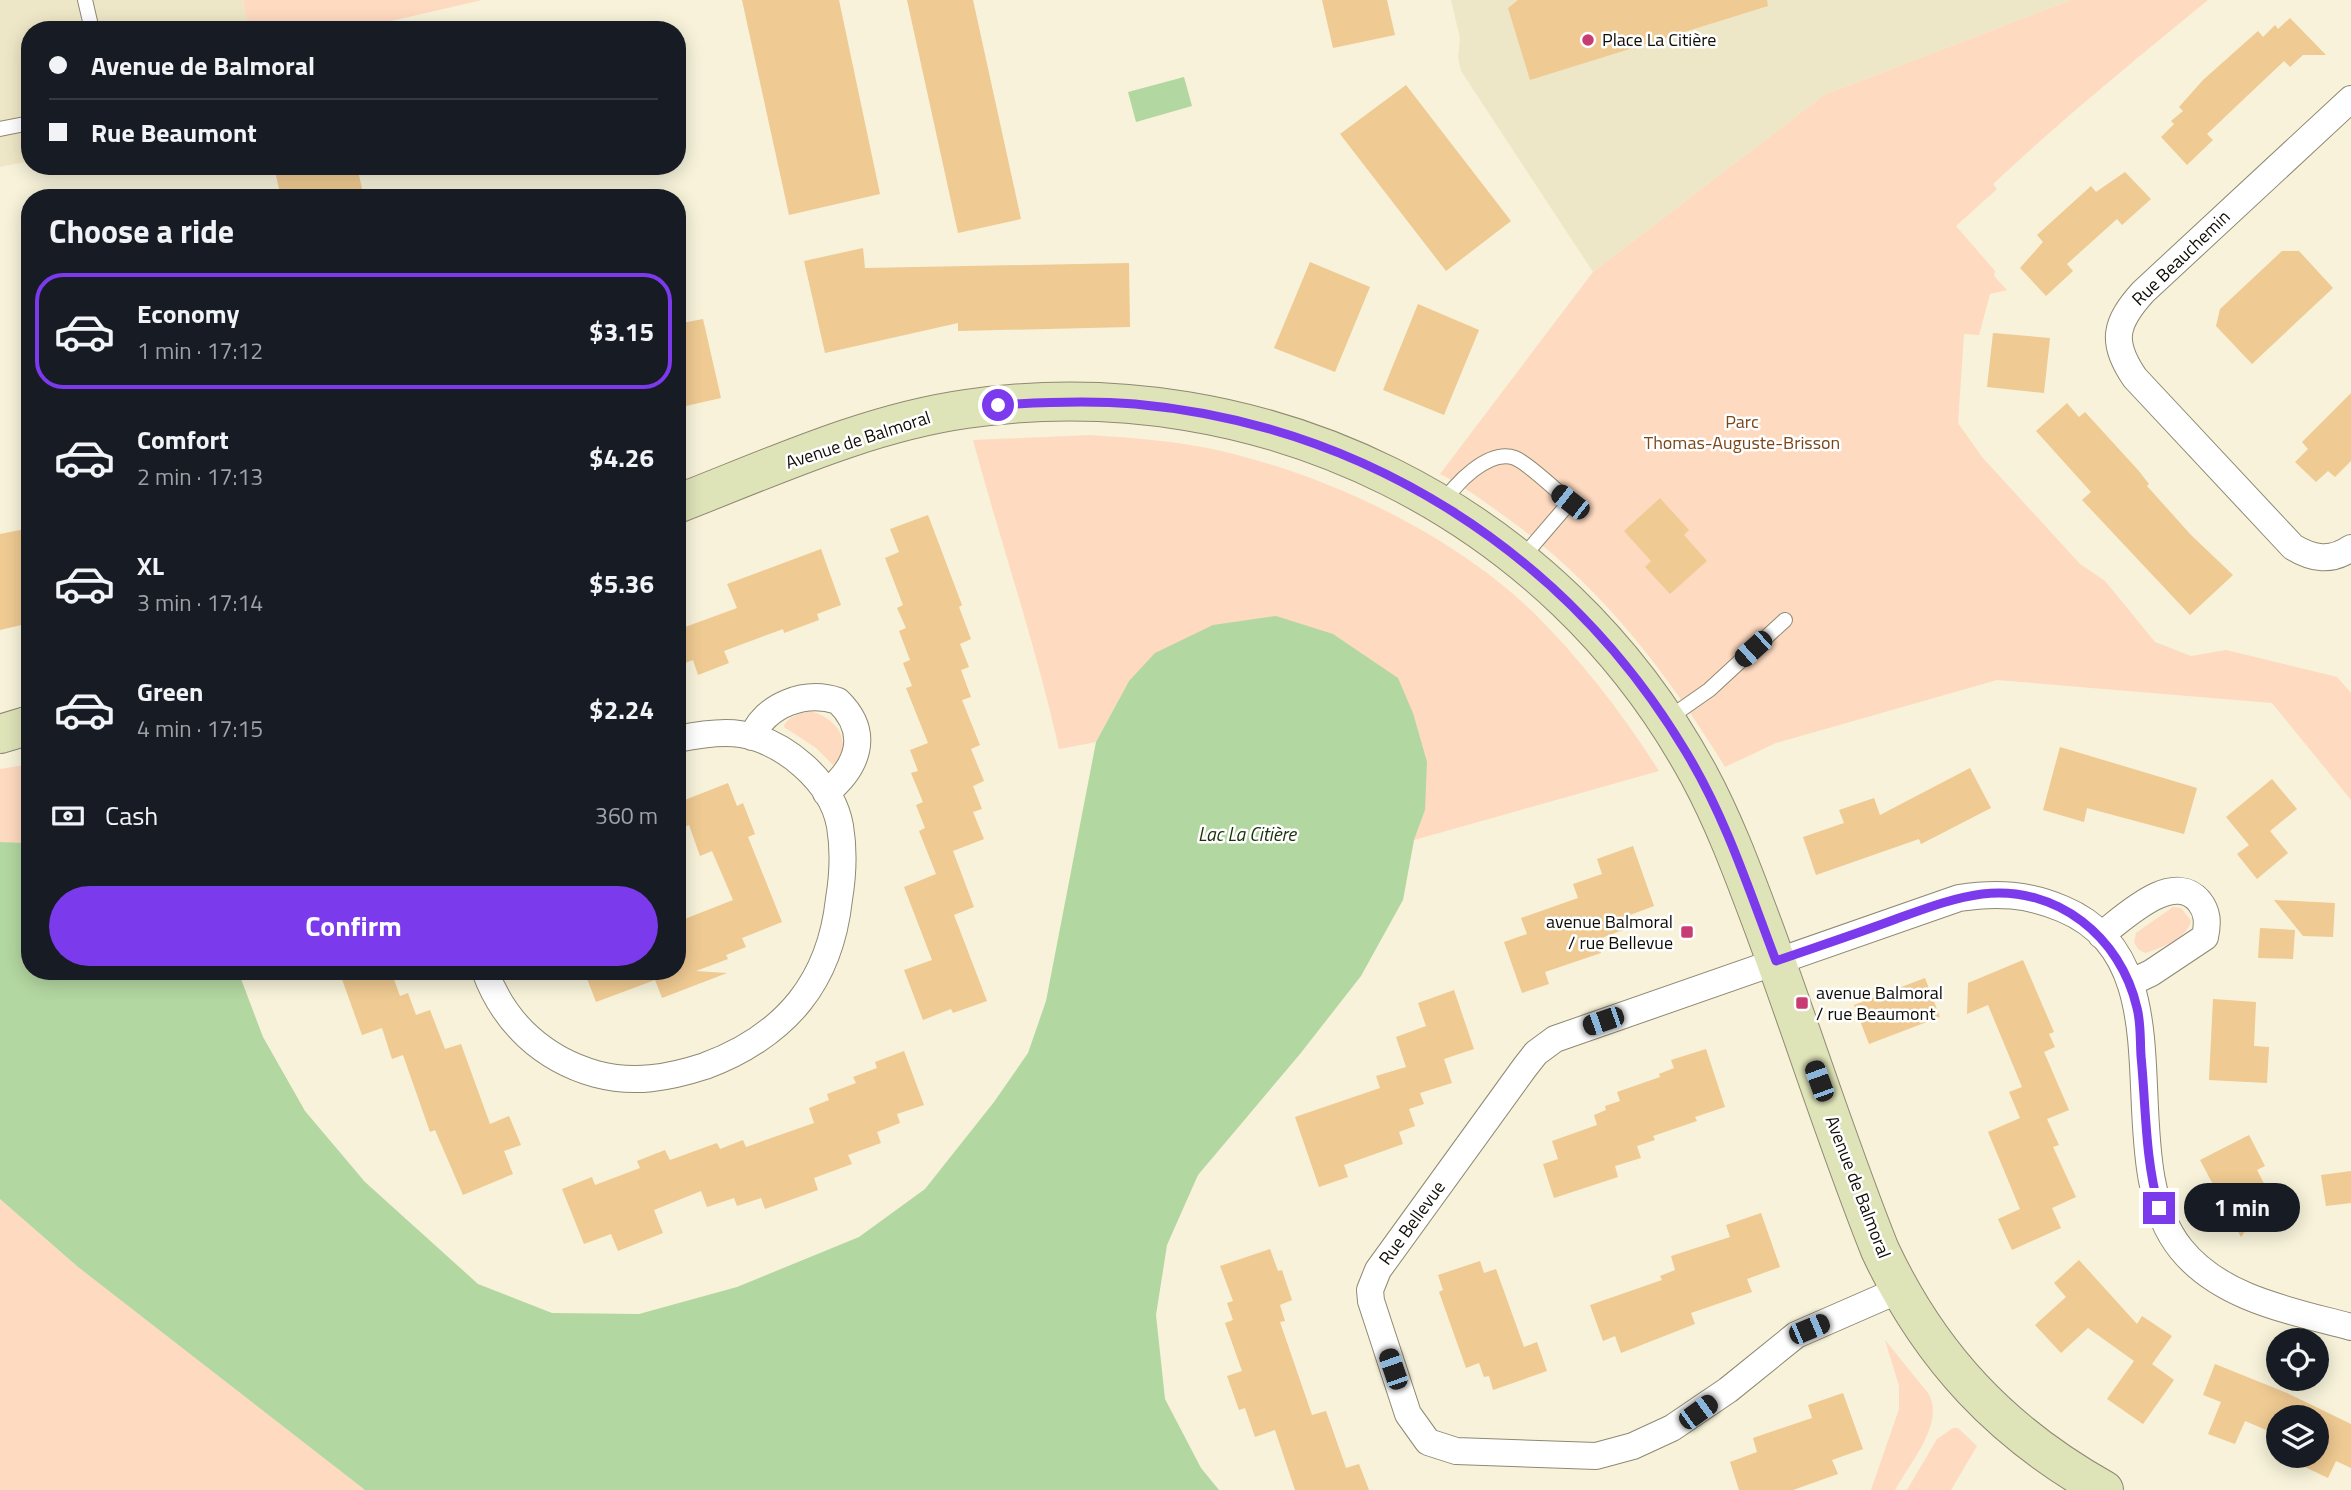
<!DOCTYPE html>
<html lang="en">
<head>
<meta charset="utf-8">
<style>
  :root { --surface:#171b24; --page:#20242c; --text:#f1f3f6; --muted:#9ea1a6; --line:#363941; --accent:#7c3aed }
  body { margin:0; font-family:"Titillium Web",sans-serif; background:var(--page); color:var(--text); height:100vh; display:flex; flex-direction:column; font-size:26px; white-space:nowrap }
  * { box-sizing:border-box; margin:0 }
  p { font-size:23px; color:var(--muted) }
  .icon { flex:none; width:38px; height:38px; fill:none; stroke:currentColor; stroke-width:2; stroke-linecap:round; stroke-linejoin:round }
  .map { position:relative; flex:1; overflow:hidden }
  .panel { position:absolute; left:21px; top:189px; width:665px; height:791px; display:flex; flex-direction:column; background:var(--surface); border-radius:28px; box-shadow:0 4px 18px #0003 }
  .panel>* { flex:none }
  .guide { position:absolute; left:21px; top:21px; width:665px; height:154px; border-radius:28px; box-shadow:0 4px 18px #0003; display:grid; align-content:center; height:154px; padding:0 28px; background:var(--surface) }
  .buttons { position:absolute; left:2266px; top:1328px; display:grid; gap:14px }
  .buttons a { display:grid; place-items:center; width:63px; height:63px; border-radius:50%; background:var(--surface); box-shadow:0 4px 18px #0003; font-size:35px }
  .end { position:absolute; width:32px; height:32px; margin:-16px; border:9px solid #7c3aed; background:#fff; box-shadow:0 0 0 4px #fff }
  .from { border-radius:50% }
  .bubble { position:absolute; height:49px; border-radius:24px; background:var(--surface); box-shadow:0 4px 18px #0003; font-size:23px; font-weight:700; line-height:49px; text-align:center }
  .car { position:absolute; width:21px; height:42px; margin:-21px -10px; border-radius:9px; box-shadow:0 0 5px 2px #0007; background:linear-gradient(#222 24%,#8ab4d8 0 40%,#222 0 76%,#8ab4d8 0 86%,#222 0) }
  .guide b { display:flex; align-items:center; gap:24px; height:66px; font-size:26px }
  .guide b+b { border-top:2px solid var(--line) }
  .guide i { width:18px; height:18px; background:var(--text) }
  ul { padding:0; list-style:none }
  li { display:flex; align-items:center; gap:21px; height:116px; margin:0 14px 10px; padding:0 14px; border:4px solid transparent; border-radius:28px }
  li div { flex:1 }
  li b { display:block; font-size:26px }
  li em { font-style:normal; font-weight:700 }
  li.current { border-color:var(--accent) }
  li>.icon { width:63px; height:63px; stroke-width:1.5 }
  h2 { padding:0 28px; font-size:32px; line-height:84px }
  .pay { display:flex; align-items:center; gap:18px; height:77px; padding:0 28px; font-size:26px }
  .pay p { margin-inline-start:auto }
  .primary-button { display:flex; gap:14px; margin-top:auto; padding:14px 28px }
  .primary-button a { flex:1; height:80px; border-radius:42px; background:var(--accent); color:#fff; font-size:28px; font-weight:700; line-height:80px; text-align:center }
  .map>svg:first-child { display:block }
  .built { fill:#eee7c7 }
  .green { fill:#fedac0 }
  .water { fill:#b3d7a1 }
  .building { fill:#efca92 }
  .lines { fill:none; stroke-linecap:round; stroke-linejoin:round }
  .lane-casing { stroke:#8e8972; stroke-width:16 }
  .street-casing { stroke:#8e8972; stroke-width:28 }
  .secondary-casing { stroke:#8e8972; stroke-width:40 }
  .lane { stroke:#fff; stroke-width:14 }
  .street { stroke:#fff; stroke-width:26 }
  .secondary { stroke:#dfe3b8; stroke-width:38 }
  .route { stroke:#7c3aed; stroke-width:9 }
  .poi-dot { fill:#c73c72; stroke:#fff; stroke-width:2.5 }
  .labels { text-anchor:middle; stroke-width:5; stroke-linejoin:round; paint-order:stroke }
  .poi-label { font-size:18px; fill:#0e0c05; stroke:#fff; text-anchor:start }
  .street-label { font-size:18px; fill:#0e0c05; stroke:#fff }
  .park-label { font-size:18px; fill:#7a471a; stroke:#fff }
  .water-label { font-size:19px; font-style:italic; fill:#1a310a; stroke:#fff }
</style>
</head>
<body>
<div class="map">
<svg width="2351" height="1490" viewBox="0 0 2351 1490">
  <rect width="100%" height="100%" fill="#f7f2d9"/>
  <path class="built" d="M 0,0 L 243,0 L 249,30 L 30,30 L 30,161 L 0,167 Z
    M 1451,0 L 2071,0 L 1824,95 L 1593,272 L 1461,71 L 1458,58 L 1460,38 Z"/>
  <path class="green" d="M 243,0 L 482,0 L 352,30 L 249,30 Z
    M 2071,0 L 2208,0 C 2135,60 2062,119 1993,184 L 1997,189 L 1956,226 L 1995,271 L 1994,276 L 2007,290 L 1990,294 L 1979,335 L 1964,334 L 1958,423 L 1982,457 L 2080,564 L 2105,581 L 2155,642 L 2191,656 L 2226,650 L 2337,677 L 2351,693 L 2351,800 L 2272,703 L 1997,680 L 1776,743 L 1725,767 C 1665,669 1598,582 1503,515 C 1482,500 1462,485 1440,474 L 1593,272 L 1824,95 Z
    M 1090,435 C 1134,438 1178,441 1221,451 C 1332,477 1452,534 1534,613 C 1582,661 1623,714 1659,771 L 1414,840 L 1425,810 L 1129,681 L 1096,742 L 1059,749 C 1036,645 1001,544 973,440 Z
    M 809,711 C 835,716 856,743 833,765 L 816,748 L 784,727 C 786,717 800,714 809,711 Z
    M 30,764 L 30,843 L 0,842 L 0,769 Z
    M 2173,907 L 2181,908 L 2191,921 C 2187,938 2161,948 2145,953 L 2138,949 L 2134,942 L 2136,933 Z
    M 0,1199 L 78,1267 L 365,1490 L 0,1490 Z
    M 1885,1340 L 1928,1393 C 1946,1422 1909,1464 1895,1490 L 1871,1490 L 1899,1409 L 1899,1386 Z
    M 1953,1428 L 1958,1428 L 1977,1446 L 1951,1490 L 1907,1490 L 1937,1439 Z"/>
  <path class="water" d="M 1184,77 L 1192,106 L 1136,122 L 1128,92 Z
    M 1276,616 L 1333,634 L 1398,678 L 1413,713 L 1427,762 L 1425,810 L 1414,840 L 1403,900 L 1361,976 L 1300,1054 L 1198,1175 L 1167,1245 L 1156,1315 L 1165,1399 L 1201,1468 L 1219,1490 L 365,1490 L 78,1267 L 0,1199 L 0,842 L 30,843 L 30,971 L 238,971 L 263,1037 L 305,1111 L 365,1182 L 478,1284 L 552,1313 L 639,1314 L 737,1287 L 859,1237 L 925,1189 L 994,1102 L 1028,1053 L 1046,1001 L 1096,742 L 1129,681 L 1155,653 L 1213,625 Z"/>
  <path class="building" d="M 742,0 L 839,0 L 880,194 L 789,215 Z
    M 907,0 L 973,0 L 1021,219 L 958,233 Z
    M 1322,0 L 1387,0 L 1395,35 L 1333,48 Z
    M 1518,0 L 1767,0 L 1768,6 L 1530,80 L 1508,8 Z
    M 2290,18 L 2326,55 L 2303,55 L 2290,67 L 2284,61 L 2207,134 L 2213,140 L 2187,165 L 2161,137 L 2174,124 L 2171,121 L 2183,111 L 2179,107 L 2203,80 L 2258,31 L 2263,37 L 2275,25 L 2278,29 Z
    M 1406,85 L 1511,221 L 1446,271 L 1340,134 Z
    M 274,166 L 357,166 L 364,198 L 281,198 Z
    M 2125,172 L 2151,199 L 2122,225 L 2117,219 L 2067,264 L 2073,271 L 2046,296 L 2020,268 L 2043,242 L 2037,235 L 2091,186 L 2096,192 Z
    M 863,248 L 865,268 L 1129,263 L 1130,327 L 958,331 L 958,323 L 825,353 L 804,261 Z
    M 2282,251 L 2299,251 L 2333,288 L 2252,364 L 2216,326 L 2220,309 Z
    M 1310,262 L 1370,287 L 1335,372 L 1274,348 Z
    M 1418,304 L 1479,330 L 1444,415 L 1383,390 Z
    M 703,319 L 721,398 L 677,408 L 677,324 Z
    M 1993,333 L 2050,338 L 2044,393 L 1987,387 Z
    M 2351,393 L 2351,461 L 2335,477 L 2328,471 L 2316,482 L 2295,462 L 2308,449 L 2302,442 Z
    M 2067,403 L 2079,417 L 2085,412 L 2138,470 L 2149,484 L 2147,486 L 2191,535 L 2233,575 L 2190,615 L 2082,500 L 2091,492 L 2036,431 Z
    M 1660,498 L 1689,530 L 1684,535 L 1707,561 L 1670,594 L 1645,567 L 1651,561 L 1624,531 Z
    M 928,515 L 962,605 L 959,607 L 971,639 L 960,644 L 969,667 L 961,670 L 971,697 L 962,700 L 980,745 L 971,749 L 984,781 L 973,786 L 982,809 L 973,812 L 984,839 L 953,851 L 974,907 L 954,915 L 987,1001 L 953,1013 L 951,1009 L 923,1020 L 904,970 L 932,960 L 904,887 L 936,874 L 919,831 L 925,828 L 916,805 L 923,802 L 911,773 L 918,771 L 910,750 L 928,743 L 906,688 L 912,686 L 903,663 L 910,660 L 899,631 L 906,628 L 897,608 L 903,605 L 885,558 L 899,552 L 890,529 Z
    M 30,528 L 30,623 L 0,630 L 0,534 Z
    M 821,549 L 841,605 L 817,614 L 819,620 L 784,633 L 783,629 L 724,651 L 729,663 L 698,675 L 693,660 L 677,666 L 677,630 L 737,608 L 727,584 Z
    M 2060,747 L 2197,788 L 2184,834 L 2087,808 L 2084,822 L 2043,810 Z
    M 1970,768 L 1991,808 L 1921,844 L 1919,839 L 1816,875 L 1803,837 L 1844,823 L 1839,810 L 1874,798 L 1880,815 Z
    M 2272,779 L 2297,809 L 2270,831 L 2288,853 L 2257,879 L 2237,854 L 2249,845 L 2226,817 Z
    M 728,783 L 737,806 L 743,803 L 755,834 L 748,837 L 782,922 L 742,938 L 746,947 L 726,955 L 728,959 L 696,971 L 727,973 L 662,998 L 655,980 L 596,1002 L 584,971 L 677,971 L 677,950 L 685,947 L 677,922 L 733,900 L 712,851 L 700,856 L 689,825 L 677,830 L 677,803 Z
    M 1633,846 L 1654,906 L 1622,918 L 1626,929 L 1596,940 L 1601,953 L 1545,972 L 1549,984 L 1522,993 L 1504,942 L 1527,934 L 1521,918 L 1578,898 L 1573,884 L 1602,874 L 1597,859 Z
    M 2274,900 L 2335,903 L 2333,937 L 2303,936 Z
    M 2260,928 L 2295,930 L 2293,959 L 2258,958 Z
    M 2023,960 L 2054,1032 L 2049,1034 L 2055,1047 L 2044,1052 L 2069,1110 L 2047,1119 L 2059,1145 L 2053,1147 L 2076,1197 L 2052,1208 L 2061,1228 L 2012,1250 L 1998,1219 L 2020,1209 L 1988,1132 L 2020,1118 L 2009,1092 L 2022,1087 L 1988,1005 L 1967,1014 L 1968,983 Z
    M 339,971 L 391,971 L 400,996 L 408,993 L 416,1015 L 430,1010 L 445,1049 L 461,1044 L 490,1124 L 509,1116 L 521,1145 L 504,1151 L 513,1174 L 463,1195 L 435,1130 L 430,1132 L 403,1055 L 392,1059 L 382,1028 L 362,1035 Z
    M 1925,978 L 1940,1017 L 1869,1044 L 1854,1005 Z
    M 1454,990 L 1474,1049 L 1444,1059 L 1452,1083 L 1420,1093 L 1424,1104 L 1409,1109 L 1415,1126 L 1399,1132 L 1403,1144 L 1344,1165 L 1348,1177 L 1319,1187 L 1295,1117 L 1380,1088 L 1376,1076 L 1406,1067 L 1396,1037 L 1426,1026 L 1418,1003 Z
    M 2213,999 L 2256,1002 L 2254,1046 L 2269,1047 L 2267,1083 L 2209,1080 Z
    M 1706,1049 L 1725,1107 L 1695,1117 L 1697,1121 L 1653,1136 L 1655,1140 L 1637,1146 L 1641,1158 L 1615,1166 L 1618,1177 L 1554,1198 L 1543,1164 L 1558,1159 L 1552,1141 L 1597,1125 L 1594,1115 L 1606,1110 L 1605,1106 L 1620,1101 L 1617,1092 L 1660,1077 L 1659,1074 L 1674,1068 L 1671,1060 Z
    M 904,1051 L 924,1105 L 897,1114 L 900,1123 L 877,1132 L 881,1143 L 848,1155 L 852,1164 L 814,1178 L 818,1190 L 765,1209 L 761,1198 L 737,1206 L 734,1198 L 707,1207 L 701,1191 L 654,1210 L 663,1233 L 618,1251 L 611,1234 L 584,1244 L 562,1189 L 592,1177 L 595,1185 L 640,1168 L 637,1161 L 665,1150 L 670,1160 L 717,1143 L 720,1149 L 743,1140 L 746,1147 L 814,1123 L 809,1108 L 829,1100 L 827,1094 L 856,1083 L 853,1077 L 877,1068 L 875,1062 Z
    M 2249,1135 L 2265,1166 L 2257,1170 L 2270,1195 L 2241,1237 L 2200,1160 Z
    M 2351,1171 L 2351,1203 L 2326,1206 L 2321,1175 Z
    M 1761,1213 L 1780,1267 L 1747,1279 L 1752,1292 L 1691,1313 L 1695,1324 L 1621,1353 L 1615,1336 L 1603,1341 L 1590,1305 L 1662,1280 L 1660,1276 L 1675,1270 L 1671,1256 L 1730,1237 L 1726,1225 Z
    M 1270,1249 L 1278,1271 L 1282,1270 L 1292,1300 L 1280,1305 L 1285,1321 L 1280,1322 L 1312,1415 L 1326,1411 L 1346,1468 L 1359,1464 L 1369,1490 L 1295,1490 L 1275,1430 L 1255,1437 L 1245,1408 L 1239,1410 L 1227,1376 L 1242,1371 L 1225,1323 L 1233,1320 L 1227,1303 L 1233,1301 L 1220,1266 Z
    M 2079,1260 L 2137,1324 L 2142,1316 L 2172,1336 L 2152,1364 L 2174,1380 L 2143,1424 L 2107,1399 L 2134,1361 L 2088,1328 L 2061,1353 L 2035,1325 L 2066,1297 L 2054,1283 Z
    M 1480,1261 L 1484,1273 L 1496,1269 L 1524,1347 L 1537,1342 L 1547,1371 L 1493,1390 L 1489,1376 L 1484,1377 L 1479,1363 L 1466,1368 L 1439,1292 L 1443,1290 L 1438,1275 Z
    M 2215,1364 L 2287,1393 L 2351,1424 L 2351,1468 L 2336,1461 L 2328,1478 L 2292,1461 L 2295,1456 L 2317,1456 L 2317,1418 L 2278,1418 L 2278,1435 L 2245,1421 L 2235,1444 L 2208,1434 L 2221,1402 L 2203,1395 Z
    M 1843,1393 L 1863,1449 L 1832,1460 L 1838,1474 L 1793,1490 L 1739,1490 L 1730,1462 L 1757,1452 L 1753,1438 L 1812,1418 L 1808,1405 Z"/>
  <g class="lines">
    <g class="lane-casing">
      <path id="lane" d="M 85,0 L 92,30
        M 0,129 L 30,123
        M 1442,505 C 1453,485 1489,448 1515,458 C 1528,463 1558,492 1570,502 L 1521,559
        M 1666,720 L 1709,690 L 1785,620"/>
    </g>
    <g class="street-casing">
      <path id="street" d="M 2351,99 L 2143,292 C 2115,323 2110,342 2135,378 L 2293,547 C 2313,559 2331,562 2351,548
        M 752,737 C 766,704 806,690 838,701 C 871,733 858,767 826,793
        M 2101,935 C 2124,918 2172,870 2199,901 C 2208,912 2208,923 2205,937 L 2151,973 L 2130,983
        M 485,971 C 504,1023 543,1059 596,1074 C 634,1084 668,1078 705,1066 C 741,1053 776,1031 800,1001 C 823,972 835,936 839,899 C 843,875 844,850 840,826 C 832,781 784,741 740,734 C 720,731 697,735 677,739
        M 1899,1290 L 1796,1335 L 1728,1390 L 1672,1428 L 1633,1446 L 1596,1456 L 1456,1451 L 1428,1442 L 1408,1414 L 1371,1301 L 1370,1290 L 1378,1270 L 1525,1067 L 1536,1053 L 1555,1039 L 1959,898 C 1997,892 2028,894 2063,909 C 2194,964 2106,1156 2181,1249 C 2221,1299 2292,1311 2351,1327"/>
    </g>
    <g class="secondary-casing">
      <path id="secondary" d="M 677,504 C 770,468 867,423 966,409 C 1263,366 1556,511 1699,775 C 1726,825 1745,878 1765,931 C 1804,1037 1838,1145 1880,1250 C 1930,1357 2002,1433 2104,1490
        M 0,734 L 30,725"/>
    </g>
    <use href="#lane" class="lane"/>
    <use href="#street" class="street"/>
    <use href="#secondary" class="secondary"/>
  </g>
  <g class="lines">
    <path class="route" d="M 998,405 C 1044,402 1089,400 1135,404 C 1366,425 1568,554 1686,752 C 1726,818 1749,890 1776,961 C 1816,947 1856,934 1896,919 C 1924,909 1952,898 1982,894 C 2057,885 2121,937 2137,1008 C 2141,1023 2140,1040 2141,1056 C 2146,1107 2145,1159 2159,1208"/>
  </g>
  <g class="poi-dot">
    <circle cx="1588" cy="40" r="7"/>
    <rect x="1680" y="925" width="14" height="14" rx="3.5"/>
    <rect x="1795" y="996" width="14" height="14" rx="3.5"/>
  </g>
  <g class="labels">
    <g class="poi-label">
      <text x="1602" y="46">Place La Citière</text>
      <text x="1673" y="928" text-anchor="end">avenue Balmoral<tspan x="1673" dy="21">/ rue Bellevue</tspan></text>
      <text x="1816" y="999">avenue Balmoral<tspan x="1816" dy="21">/ rue Beaumont</tspan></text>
    </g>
    <g class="street-label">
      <text transform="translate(2181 258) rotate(-44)" y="6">Rue Beauchemin</text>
      <text transform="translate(858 440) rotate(-18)" y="6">Avenue de Balmoral</text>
      <text transform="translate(1858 1187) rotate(69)" y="6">Avenue de Balmoral</text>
      <text transform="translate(1412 1223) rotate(-54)" y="6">Rue Bellevue</text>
    </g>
    <g class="park-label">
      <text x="1742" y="428">Parc<tspan x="1742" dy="21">Thomas-Auguste-Brisson</tspan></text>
    </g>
    <g class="water-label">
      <text x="1247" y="841">Lac La Citière</text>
    </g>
  </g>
</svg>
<div class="buttons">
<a><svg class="icon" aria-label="locate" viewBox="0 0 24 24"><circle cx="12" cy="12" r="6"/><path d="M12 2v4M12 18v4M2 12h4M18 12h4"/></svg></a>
<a><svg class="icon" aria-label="layers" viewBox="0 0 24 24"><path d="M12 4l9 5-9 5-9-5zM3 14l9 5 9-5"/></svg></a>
</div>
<i class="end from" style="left:998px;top:405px"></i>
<i class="end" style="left:2159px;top:1208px"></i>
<div class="bubble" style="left:2184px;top:1183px;width:116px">1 min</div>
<i class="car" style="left:1570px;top:502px;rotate:308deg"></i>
<i class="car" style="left:1753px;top:649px;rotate:228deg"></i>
<i class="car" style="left:1603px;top:1021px;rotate:251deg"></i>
<i class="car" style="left:1819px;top:1081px;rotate:340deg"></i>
<i class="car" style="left:1809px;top:1329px;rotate:67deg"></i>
<i class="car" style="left:1393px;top:1369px;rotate:341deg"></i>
<i class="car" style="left:1698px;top:1412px;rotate:54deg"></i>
<div class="guide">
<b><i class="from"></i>Avenue de Balmoral</b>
<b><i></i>Rue Beaumont</b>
</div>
<section class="panel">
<h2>Choose a ride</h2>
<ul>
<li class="current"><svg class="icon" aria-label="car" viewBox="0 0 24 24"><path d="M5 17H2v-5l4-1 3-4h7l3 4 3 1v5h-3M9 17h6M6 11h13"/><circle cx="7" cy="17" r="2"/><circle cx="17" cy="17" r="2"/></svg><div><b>Economy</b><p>1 min · 17:12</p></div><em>$3.15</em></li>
<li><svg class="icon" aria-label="car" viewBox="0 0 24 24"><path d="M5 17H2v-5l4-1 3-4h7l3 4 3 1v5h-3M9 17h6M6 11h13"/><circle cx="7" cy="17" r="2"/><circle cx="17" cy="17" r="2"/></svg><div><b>Comfort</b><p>2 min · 17:13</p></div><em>$4.26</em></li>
<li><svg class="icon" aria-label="car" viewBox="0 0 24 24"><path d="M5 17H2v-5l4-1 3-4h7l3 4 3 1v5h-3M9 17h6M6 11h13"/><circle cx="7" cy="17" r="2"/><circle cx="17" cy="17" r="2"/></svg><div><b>XL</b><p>3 min · 17:14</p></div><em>$5.36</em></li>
<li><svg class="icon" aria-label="car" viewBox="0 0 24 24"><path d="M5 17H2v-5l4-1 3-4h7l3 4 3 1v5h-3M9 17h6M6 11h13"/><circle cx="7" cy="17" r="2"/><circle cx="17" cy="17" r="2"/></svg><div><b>Green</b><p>4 min · 17:15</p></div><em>$2.24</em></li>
</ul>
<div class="pay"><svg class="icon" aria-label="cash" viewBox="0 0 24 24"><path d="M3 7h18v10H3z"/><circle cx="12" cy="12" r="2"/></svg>Cash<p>360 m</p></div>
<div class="primary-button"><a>Confirm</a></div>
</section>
</div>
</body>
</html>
